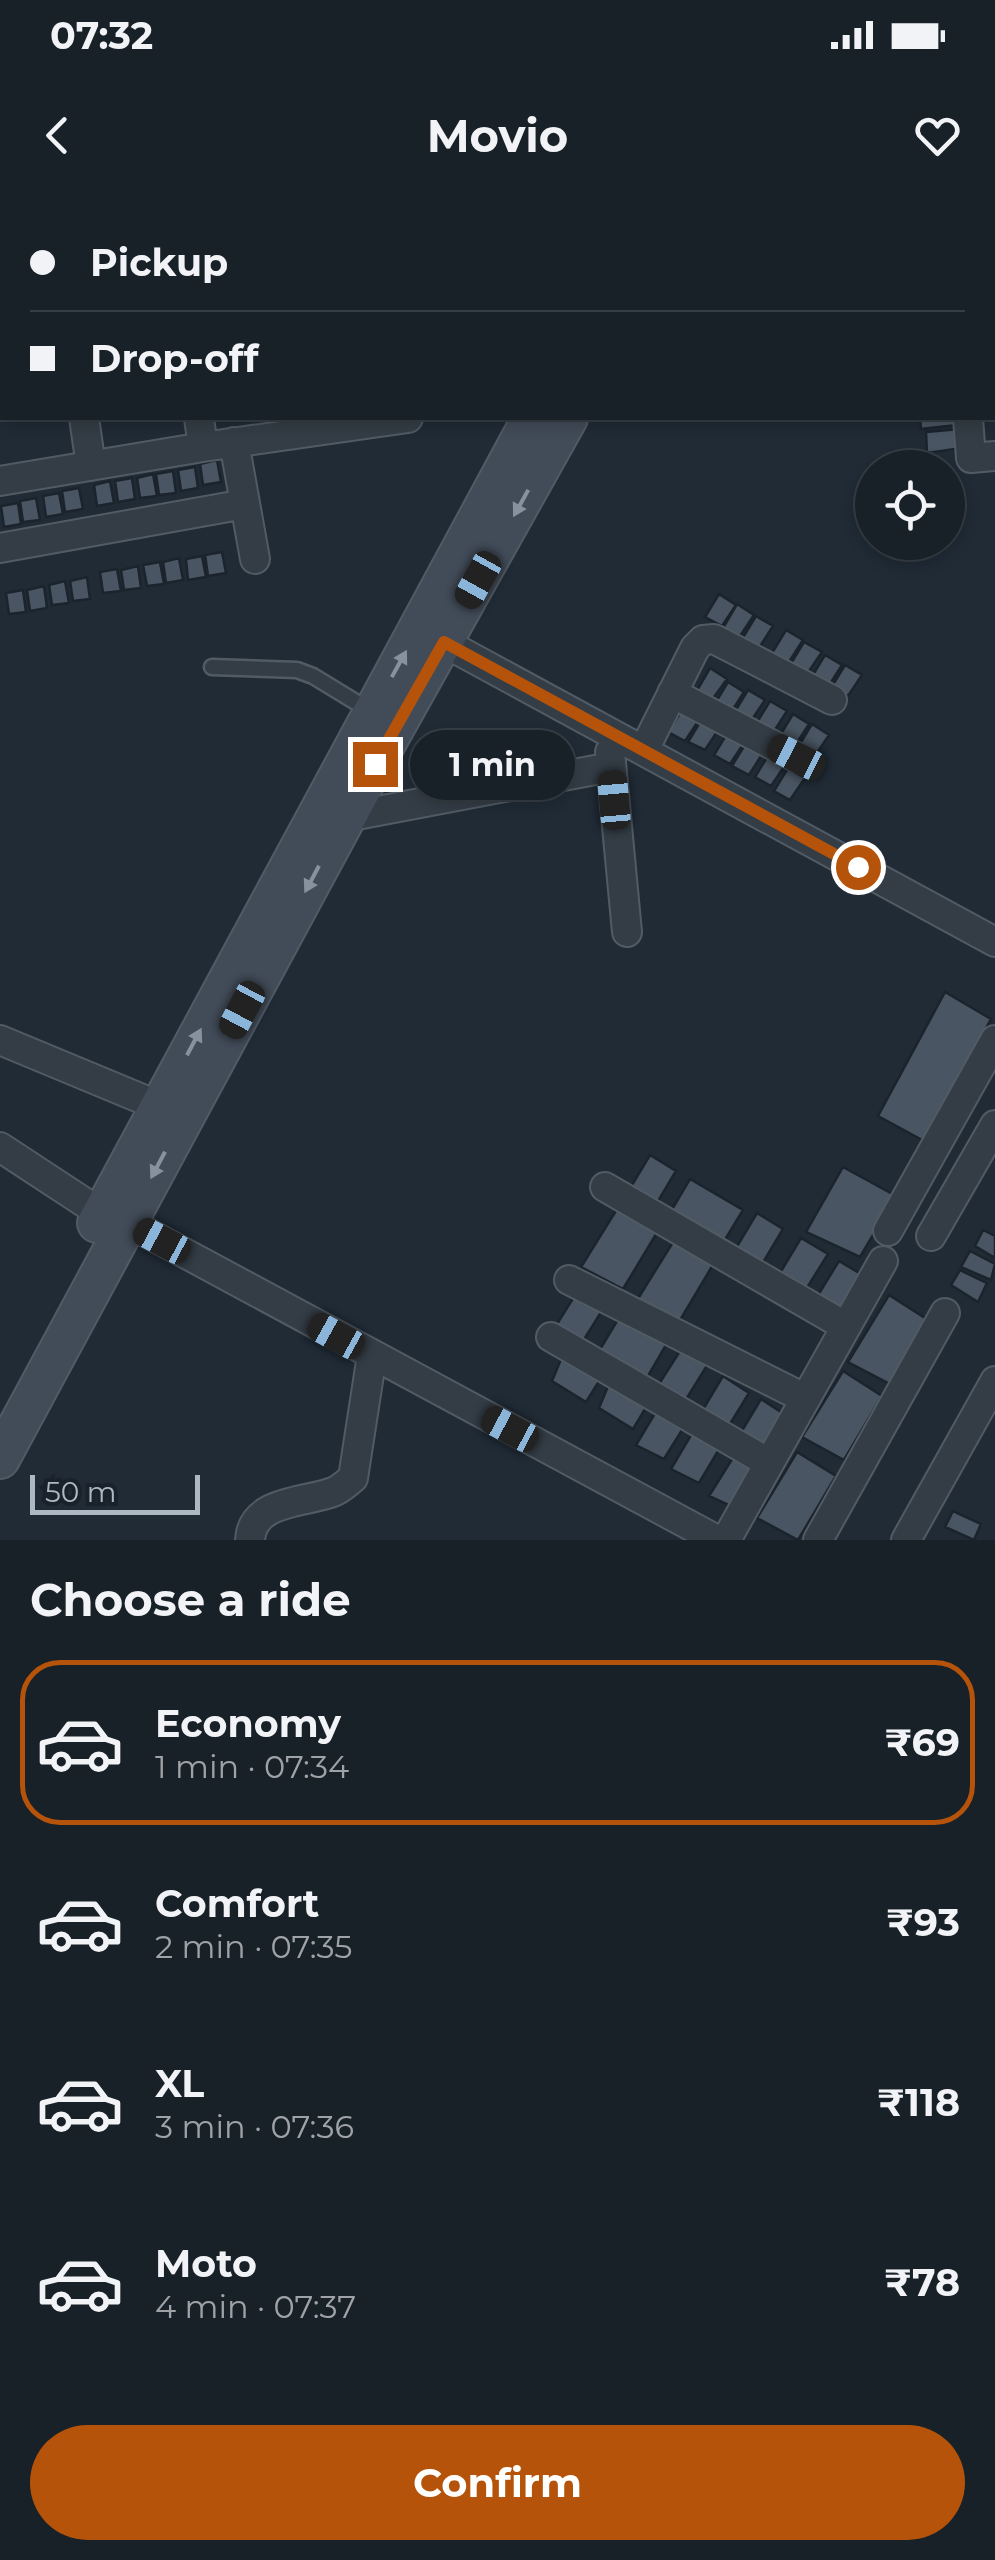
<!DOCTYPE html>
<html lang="en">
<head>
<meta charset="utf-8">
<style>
  :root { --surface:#182028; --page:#212830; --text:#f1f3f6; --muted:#9fa3a8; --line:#363e45; --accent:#b45309 }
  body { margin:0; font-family:Montserrat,sans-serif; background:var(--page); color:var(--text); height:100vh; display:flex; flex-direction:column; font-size:38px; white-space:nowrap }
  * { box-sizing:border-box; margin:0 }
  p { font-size:32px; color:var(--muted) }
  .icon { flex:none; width:55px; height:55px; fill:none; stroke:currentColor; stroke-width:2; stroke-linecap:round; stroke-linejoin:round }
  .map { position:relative; height:1340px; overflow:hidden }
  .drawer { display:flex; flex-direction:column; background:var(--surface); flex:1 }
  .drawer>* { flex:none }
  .guide { position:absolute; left:0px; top:0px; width:995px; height:220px; box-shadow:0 5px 15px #0003,0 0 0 2px var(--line); display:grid; align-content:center; height:220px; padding:0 30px; background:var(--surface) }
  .tools { position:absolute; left:855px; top:250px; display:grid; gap:20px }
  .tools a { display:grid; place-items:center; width:110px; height:110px; border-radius:50%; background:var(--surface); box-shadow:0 5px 15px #0003,0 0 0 2px var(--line); font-size:50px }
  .scale { position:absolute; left:30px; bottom:25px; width:170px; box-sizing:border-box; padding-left:10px; border:5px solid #aeb8c3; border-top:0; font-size:28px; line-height:35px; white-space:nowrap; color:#aeb8c3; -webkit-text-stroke:8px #19222b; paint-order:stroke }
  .end { position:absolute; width:45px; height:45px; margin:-22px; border:12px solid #b45309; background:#fff; box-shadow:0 0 0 5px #fff }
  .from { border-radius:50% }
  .bubble { position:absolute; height:70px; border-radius:35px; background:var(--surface); box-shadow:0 5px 15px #0003,0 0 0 2px var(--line); font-size:32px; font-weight:700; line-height:70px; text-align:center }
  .car { position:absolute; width:30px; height:60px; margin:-30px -15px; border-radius:12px; box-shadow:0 0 8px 2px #0007; background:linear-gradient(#222 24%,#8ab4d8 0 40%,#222 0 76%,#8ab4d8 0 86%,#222 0) }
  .guide b { display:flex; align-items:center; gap:35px; height:95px; font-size:38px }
  .guide b+b { border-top:2px solid var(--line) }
  .guide i { width:25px; height:25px; background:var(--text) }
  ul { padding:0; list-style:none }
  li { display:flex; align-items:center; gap:30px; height:165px; margin:0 20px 15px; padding:0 10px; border:5px solid transparent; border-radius:40px }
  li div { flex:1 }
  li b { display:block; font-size:38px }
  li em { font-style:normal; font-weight:700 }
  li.current { border-color:var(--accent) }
  li>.icon { width:90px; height:90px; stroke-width:1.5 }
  h2 { padding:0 30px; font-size:45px; line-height:120px }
  .cta { display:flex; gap:20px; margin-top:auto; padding:20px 30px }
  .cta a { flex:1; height:115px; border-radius:60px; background:var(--accent); color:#fff; font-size:40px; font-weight:700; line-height:115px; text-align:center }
  .status { display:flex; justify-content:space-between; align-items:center; height:70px; padding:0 50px; background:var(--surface); direction:ltr }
  .status svg { height:28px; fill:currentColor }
  header { display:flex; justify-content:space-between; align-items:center; height:130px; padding:0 30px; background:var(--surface); font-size:45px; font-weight:700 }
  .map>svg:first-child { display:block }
  .building { fill:#495562; stroke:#1b242d; stroke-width:2.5 }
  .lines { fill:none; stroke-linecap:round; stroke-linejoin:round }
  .lane-casing { stroke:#515b64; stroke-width:19 }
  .street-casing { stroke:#515b64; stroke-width:32 }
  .secondary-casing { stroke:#515b64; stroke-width:42 }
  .lane { stroke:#343d46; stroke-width:14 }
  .street { stroke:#343d46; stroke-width:28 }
  .secondary { stroke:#424c59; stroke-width:38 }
  .oneway { fill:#88929e }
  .route { stroke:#b45309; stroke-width:12 }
</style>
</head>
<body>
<div class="status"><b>07:32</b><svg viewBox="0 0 49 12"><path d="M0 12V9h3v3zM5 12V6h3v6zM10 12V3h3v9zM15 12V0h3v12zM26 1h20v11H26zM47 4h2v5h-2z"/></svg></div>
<header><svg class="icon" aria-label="back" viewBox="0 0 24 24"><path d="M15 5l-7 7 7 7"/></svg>Movio<svg class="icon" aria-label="heart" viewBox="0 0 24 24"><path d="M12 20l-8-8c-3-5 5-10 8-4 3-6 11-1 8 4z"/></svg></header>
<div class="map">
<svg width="995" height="1340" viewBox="0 0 995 1340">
  <rect width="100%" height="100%" fill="#202b36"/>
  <path class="building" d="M 920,218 L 956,218 L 957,225 L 921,229 Z
    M 960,229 L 962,248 L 927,253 L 926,232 Z
    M 217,260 L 221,282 L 203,285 L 200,264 Z
    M 195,267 L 198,288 L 181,291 L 178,270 Z
    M 173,271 L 176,293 L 159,295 L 156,274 Z
    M 153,274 L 157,296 L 140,298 L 137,278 Z
    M 132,278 L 135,299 L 118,302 L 115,281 Z
    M 110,281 L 114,303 L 97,306 L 94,285 Z
    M 79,288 L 83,309 L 65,312 L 62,291 Z
    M 59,293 L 63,314 L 46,317 L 43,296 Z
    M 36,298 L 40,320 L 23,322 L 20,301 Z
    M 18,303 L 21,324 L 4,327 L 1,306 Z
    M 222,352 L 226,373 L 208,376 L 205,355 Z
    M 202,356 L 206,377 L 188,380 L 186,359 Z
    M 179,358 L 183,380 L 166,383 L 163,362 Z
    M 160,362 L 164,384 L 147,386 L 143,365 Z
    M 138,366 L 141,388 L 124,390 L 121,370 Z
    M 117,369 L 121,391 L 103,393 L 100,372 Z
    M 87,377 L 90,399 L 73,401 L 70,381 Z
    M 65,381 L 69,403 L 52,405 L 49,385 Z
    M 44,386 L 47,408 L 30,411 L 27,390 Z
    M 23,390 L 26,412 L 9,414 L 6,393 Z
    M 719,394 L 736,405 L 722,426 L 705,417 Z
    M 737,404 L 754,415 L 740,436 L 723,428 Z
    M 756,416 L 773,426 L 759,448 L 742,439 Z
    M 786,430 L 803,440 L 789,462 L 772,453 Z
    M 804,442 L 822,452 L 807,474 L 790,465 Z
    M 825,455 L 842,465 L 828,487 L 811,478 Z
    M 845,465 L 862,475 L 848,496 L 831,488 Z
    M 710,468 L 727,479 L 712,500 L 696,492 Z
    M 728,482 L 744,492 L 730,514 L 714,505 Z
    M 748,490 L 765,500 L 751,521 L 734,513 Z
    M 770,501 L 787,511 L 773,533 L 756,524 Z
    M 682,510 L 699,520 L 685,541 L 668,532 Z
    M 793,514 L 809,524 L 795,546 L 779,537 Z
    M 702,519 L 719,529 L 705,550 L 688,542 Z
    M 812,524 L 829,535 L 815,556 L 798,547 Z
    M 728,532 L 744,543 L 730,564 L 714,555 Z
    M 746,543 L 763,553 L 749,575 L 732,566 Z
    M 769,554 L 786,564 L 771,586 L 755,577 Z
    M 788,568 L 805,578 L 790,600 L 774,591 Z
    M 945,792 L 991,819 L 924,941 L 878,916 Z
    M 650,955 L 676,971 L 654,1008 L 626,995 Z
    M 843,967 L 896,996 L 860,1057 L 806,1032 Z
    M 690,979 L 743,1010 L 720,1048 L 668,1016 Z
    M 622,1001 L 661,1026 L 623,1089 L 581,1067 Z
    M 757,1013 L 783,1029 L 761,1066 L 733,1053 Z
    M 983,1030 L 995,1036 L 995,1058 L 975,1046 Z
    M 801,1038 L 828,1054 L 805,1091 L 777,1078 Z
    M 675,1039 L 714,1063 L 676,1127 L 634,1105 Z
    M 970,1051 L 995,1064 L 991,1080 L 961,1067 Z
    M 839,1061 L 866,1077 L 843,1114 L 815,1100 Z
    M 960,1070 L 987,1083 L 978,1102 L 951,1085 Z
    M 577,1092 L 603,1109 L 580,1146 L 552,1132 Z
    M 889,1095 L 928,1120 L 890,1184 L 848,1162 Z
    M 620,1116 L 666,1145 L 644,1183 L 596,1156 Z
    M 682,1148 L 708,1164 L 685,1201 L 657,1187 Z
    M 564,1152 L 603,1175 L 586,1202 L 552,1181 Z
    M 843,1171 L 882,1196 L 844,1260 L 802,1237 Z
    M 723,1176 L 749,1193 L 727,1229 L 699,1216 Z
    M 611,1179 L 650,1201 L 633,1229 L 599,1208 Z
    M 761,1199 L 787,1216 L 765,1253 L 737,1239 Z
    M 660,1205 L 687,1222 L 664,1259 L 636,1245 Z
    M 694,1230 L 721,1246 L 699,1283 L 671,1269 Z
    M 797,1252 L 836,1276 L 798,1340 L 757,1318 Z
    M 734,1256 L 760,1272 L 737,1309 L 709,1296 Z
    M 953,1311 L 981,1324 L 974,1340 L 945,1327 Z"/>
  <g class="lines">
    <g class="lane-casing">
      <path id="lane" d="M 212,467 L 297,470 L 313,476 L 372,512"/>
    </g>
    <g class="street-casing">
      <path id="street" d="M 75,0 L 75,2
        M 950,0 L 950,2
        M 992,49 L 995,49
        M 992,117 L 995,116
        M 992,178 L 995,178
        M 84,218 L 91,266
        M 199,218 L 203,247
        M 968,218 L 971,258 L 995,256
        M 234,242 L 255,359
        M 0,281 L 203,247 L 408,218
        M 0,348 L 245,304
        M 443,442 L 995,742
        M 672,493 L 796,557
        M 644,550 L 695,448 L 703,440 L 714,439 L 832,500
        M 610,552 L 627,732
        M 346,617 L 611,567
        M 0,840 L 159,906
        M 0,947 L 102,1014
        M 605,987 L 845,1126
        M 127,1022 L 717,1340
        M 888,1031 L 995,840
        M 931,1036 L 995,925
        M 569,1080 L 804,1198
        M 551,1137 L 769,1263
        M 250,1340 C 252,1300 304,1303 333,1292 C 341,1289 347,1283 353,1278 L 372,1155
        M 726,1340 L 883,1061
        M 818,1340 L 945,1113
        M 906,1340 L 995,1181"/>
    </g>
    <g class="secondary-casing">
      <path id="secondary" d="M 237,2 L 247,0
        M 643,2 L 644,0
        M 682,2 L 684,0
        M 0,60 L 2,59
        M 97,1023 L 532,218
        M 0,1259 L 389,538 L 568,218"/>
    </g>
    <use href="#lane" class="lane"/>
    <use href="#street" class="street"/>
    <use href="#secondary" class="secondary"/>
  </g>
  <defs><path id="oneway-solid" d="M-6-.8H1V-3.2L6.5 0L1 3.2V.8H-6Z" transform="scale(2.5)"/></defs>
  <g class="oneway">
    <use href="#oneway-solid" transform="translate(521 303) rotate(119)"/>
    <use href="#oneway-solid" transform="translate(399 464) rotate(-61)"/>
    <use href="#oneway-solid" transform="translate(312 679) rotate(118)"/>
    <use href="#oneway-solid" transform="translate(194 842) rotate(-62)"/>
    <use href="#oneway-solid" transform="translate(158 965) rotate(118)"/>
  </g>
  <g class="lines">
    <path class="route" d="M 375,564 L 444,442 L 858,667"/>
  </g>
</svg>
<div class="tools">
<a><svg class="icon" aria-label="locate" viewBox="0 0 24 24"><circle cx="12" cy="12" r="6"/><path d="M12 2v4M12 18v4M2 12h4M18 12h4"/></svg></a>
</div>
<div class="scale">50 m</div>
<i class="end from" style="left:858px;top:667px"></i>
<i class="end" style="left:375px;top:564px"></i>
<div class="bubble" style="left:410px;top:530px;width:165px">1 min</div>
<i class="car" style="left:478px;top:380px;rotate:209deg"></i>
<i class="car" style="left:796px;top:557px;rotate:297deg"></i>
<i class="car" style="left:614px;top:600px;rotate:355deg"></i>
<i class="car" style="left:242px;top:810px;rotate:208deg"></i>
<i class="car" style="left:162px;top:1041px;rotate:298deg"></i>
<i class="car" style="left:336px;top:1136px;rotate:299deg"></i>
<i class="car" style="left:510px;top:1229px;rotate:298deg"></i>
<div class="guide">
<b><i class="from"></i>Pickup</b>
<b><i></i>Drop-off</b>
</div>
</div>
<section class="drawer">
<h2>Choose a ride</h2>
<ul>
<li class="current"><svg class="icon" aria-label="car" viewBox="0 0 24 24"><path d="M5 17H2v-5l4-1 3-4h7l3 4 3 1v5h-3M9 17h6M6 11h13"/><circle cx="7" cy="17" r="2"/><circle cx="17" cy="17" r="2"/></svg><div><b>Economy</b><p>1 min · 07:34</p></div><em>₹69</em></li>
<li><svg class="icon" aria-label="car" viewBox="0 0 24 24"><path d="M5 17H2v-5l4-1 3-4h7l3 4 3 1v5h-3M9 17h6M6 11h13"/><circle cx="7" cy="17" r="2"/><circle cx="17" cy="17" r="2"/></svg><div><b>Comfort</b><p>2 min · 07:35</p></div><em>₹93</em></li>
<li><svg class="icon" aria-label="car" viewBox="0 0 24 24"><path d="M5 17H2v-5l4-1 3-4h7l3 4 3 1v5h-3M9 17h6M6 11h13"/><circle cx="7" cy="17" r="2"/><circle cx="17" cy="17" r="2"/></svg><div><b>XL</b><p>3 min · 07:36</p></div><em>₹118</em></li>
<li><svg class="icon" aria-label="car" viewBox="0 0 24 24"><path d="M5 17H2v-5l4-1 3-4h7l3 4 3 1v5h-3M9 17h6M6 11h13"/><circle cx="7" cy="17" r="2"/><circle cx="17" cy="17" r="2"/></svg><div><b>Moto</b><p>4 min · 07:37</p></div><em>₹78</em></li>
</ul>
<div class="cta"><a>Confirm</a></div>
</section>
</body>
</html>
